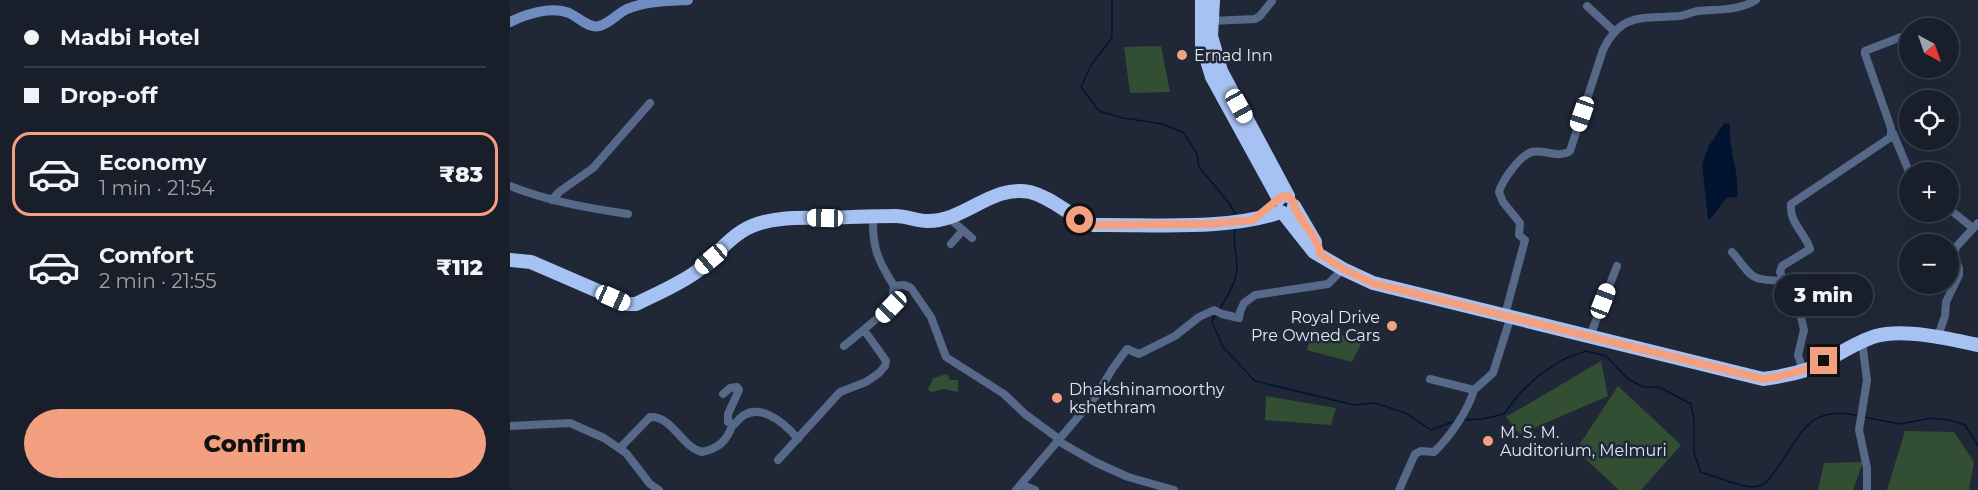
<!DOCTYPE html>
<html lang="en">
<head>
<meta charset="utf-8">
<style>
  :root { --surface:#181e2a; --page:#212732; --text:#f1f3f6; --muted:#9fa2a8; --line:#363c47; --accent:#f3a081 }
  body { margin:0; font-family:Montserrat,sans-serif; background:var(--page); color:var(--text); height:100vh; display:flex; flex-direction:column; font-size:22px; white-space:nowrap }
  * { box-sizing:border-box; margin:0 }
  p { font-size:20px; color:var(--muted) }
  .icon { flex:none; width:33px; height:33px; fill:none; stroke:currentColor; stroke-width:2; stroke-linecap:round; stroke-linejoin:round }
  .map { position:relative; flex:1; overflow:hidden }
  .drawer { display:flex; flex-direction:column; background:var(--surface); width:510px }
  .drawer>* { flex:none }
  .banner { display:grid; align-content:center; height:132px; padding:0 24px; background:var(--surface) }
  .needle { width:39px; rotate:140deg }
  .controls { position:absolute; left:1389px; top:18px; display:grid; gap:12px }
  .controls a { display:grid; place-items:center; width:60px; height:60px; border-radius:50%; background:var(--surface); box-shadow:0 6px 24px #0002,0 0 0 2px var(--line); font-size:30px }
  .end { position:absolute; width:27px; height:27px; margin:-14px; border:8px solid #f3a081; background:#111; box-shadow:0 0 0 3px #111 }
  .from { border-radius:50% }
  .bubble { position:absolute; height:42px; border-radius:21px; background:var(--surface); box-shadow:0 6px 24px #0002,0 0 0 2px var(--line); font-size:20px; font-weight:800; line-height:42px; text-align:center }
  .car { position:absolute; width:18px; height:36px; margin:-18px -9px; border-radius:8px; box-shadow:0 0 4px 2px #0007; background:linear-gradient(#fff 24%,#345 0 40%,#fff 0 76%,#345 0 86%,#fff 0) }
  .banner b { display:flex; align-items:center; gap:21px; height:57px; font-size:22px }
  .banner b+b { border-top:2px solid var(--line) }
  .banner i { width:15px; height:15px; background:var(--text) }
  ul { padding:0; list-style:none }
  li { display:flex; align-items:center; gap:18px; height:84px; margin:0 12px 9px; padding:0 12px; border:3px solid transparent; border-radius:18px }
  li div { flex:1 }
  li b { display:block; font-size:22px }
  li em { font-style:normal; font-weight:800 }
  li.selected { border-color:var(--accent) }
  li>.icon { width:54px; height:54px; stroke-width:1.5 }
  .cta { display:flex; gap:12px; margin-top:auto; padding:12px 24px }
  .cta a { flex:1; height:69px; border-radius:36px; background:var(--accent); color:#111; font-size:24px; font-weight:800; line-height:69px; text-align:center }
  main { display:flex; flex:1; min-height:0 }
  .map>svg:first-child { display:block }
  .green { fill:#324f33 }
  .water { fill:#001432 }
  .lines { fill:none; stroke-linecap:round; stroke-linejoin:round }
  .stream { stroke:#001432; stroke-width:1.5 }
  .street { stroke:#566989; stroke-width:8 }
  .secondary { stroke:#6f8cc1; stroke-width:10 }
  .highway { stroke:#a6c2f3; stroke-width:14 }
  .route { stroke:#f3a081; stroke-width:8 }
  .poi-dot { fill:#f3a081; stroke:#202838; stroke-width:2 }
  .labels { text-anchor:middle; stroke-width:5; stroke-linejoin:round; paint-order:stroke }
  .poi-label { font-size:16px; fill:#e2e8f3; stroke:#202838; text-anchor:start }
</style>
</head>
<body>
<main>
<section class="drawer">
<div class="banner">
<b><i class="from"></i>Madbi Hotel</b>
<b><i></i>Drop-off</b>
</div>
<ul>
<li class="selected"><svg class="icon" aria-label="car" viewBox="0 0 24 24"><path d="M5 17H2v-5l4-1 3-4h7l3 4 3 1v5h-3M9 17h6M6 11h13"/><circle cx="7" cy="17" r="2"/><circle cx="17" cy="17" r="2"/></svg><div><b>Economy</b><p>1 min · 21:54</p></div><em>₹83</em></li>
<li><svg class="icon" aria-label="car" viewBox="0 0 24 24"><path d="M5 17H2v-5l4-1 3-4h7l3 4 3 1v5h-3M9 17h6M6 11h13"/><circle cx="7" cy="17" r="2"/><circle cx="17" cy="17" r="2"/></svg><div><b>Comfort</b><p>2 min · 21:55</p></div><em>₹112</em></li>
</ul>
<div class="cta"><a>Confirm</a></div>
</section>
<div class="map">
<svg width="1468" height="490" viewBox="0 0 1468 490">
  <rect width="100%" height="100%" fill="#202838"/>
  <path class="green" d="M 651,46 L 660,92 L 620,93 L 614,47 Z
    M 802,329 L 853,340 L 842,362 L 797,350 Z
    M 1091,361 L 1098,396 L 1010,434 L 996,417 Z
    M 437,374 L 440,380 L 448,380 L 448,392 L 434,389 L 422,392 L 418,390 L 423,378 Z
    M 1108,386 L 1171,445 L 1131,490 L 1109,490 L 1066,450 Z
    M 756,396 L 826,408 L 821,425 L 755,420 Z
    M 1395,431 L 1444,432 L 1464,462 L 1459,490 L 1377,490 Z
    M 1353,462 L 1343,490 L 1308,490 L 1314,463 Z"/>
  <path class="water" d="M 1214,123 L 1220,124 C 1218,151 1230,170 1227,198 L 1218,197 C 1208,205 1209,213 1198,220 L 1192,164 L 1199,146 Z"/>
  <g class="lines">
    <path class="stream" d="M 602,0 L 602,38 L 581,65 L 571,87 L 589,111 L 613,118 L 653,124 L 674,133 L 687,154 L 689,167 L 719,203 L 726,215
      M 710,309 C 717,296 726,283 727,268 C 727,253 722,243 725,228
      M 705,315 L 702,322 L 713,347 L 745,381 L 844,405 L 865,403 L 896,413 L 921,430 L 945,421
      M 1354,417 L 1390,424 L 1421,418 L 1439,420 L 1455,425 L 1468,446
      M 955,420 L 973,419 L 994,414 L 1009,394 L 1027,377 L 1052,360 L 1076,351 L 1096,356 L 1117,378 L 1133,387 L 1149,387 L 1181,404 L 1184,419 L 1184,453 L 1191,472 C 1205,476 1236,490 1249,486 C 1256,485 1261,477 1265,471 C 1290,437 1298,403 1349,416"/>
    <path class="street" d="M 1077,6 L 1104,31
      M 701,21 L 745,19 L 750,16 L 762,1
      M 1383,133 L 1400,174
      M 0,186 C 37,201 78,208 118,214
      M 42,200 L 49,192 L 83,168 L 140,103
      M 1438,208 L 1463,228
      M 363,217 C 362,247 368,261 384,286
      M 439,218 L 462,238
      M 441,244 L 453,230
      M 1222,252 C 1244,278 1238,280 1274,281
      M 995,315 L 1015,240 L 1009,235 L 1010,223 L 993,202 L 989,192 C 992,181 1010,155 1022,152 C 1034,149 1048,159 1060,151 L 1093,50 C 1112,11 1133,19 1170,16 C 1176,15 1182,12 1188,11 C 1208,9 1229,11 1246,0
      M 1080,336 L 1107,266
      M 1428,336 L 1435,316 L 1436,302 L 1449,275 L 1449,268 L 1444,255 L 1446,247 L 1468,223
      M 1352,342 L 1357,380 L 1349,430 L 1357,468 L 1357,490
      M 334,346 L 381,307 L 384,286 L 394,285 L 401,288 L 421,317 L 436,357 L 494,394 L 515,414 L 549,439
      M 1293,370 L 1288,355 L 1294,330 L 1290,313 L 1270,272 L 1272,266 L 1300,249 C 1295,233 1279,223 1281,204 L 1381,137 L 1381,128 L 1355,54 L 1355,51 L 1391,37
      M 920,379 L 964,390 L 983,373 L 1001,316
      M 213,394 L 220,388 L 227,387 L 229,390 L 218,414 L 218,422 L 225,424 C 244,397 273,421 288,439
      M 0,426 L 60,423 L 94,438 L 116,453 L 140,484 L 149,490
      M 548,441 L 585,462 L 618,477 L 664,490
      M 110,448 L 140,417 C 163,416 171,447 192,452 C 210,448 217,440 223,424
      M 268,460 L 330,392 L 356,382 L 369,373 L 375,366 L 376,361 L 372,355 L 354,330
      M 512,485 L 525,490
      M 506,490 L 586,396 L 603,368 L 617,349 L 629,354 L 665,336 L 689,317 L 704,310 L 712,314 L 729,318 L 730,312 L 734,303 L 745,295 L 818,284 L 833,269
      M 889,490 L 905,454 L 911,451 L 924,452 C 939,438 958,411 964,390"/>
    <path class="secondary" d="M 0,22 C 16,14 41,6 59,13 C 68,17 79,29 89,26 C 99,24 108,13 117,9 C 137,1 157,1 178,0"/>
    <path class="highway" d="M 692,0 L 692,44 L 702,77 L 769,199
      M 703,0 L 701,36 L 711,71 L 778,196
      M 784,206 L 805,242
      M 773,213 L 804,252 L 833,269 L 863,283 L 1253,379 C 1269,377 1284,374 1299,369 C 1322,360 1342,343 1366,336 C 1393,328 1441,339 1468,345
      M 0,260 L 21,262 L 118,304 L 126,304 C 146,294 168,285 186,272 C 204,258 220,235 242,226 C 266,216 292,218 318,218 C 340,217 363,216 386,216 C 396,216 407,221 417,221 C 455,222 481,184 520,192 C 544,198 561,218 584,225 C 643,224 716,231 771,212"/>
  </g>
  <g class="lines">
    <path class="route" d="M 570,220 L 584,225 L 699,224 L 743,220 L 771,197 L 778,196 C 785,201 783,205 787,212 C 794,225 809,240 810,254 L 833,269 L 862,283 L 1253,379 C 1275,376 1295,371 1314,361"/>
  </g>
  <g class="poi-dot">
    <circle cx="672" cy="55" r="6"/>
    <circle cx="882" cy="326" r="6"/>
    <circle cx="547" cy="398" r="6"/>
    <circle cx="978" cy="441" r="6"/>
  </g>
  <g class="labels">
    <g class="poi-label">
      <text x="684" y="61">Ernad Inn</text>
      <text x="870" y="323" text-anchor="end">Royal Drive<tspan x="870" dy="18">Pre Owned Cars</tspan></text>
      <text x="559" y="395">Dhakshinamoorthy<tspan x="559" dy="18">kshethram</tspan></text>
      <text x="990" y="438">M. S. M.<tspan x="990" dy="18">Auditorium, Melmuri</tspan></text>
    </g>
  </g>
</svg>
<div class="controls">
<a><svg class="needle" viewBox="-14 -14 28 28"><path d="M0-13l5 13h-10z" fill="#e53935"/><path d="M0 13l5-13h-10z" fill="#9fa2a8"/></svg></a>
<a><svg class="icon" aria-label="locate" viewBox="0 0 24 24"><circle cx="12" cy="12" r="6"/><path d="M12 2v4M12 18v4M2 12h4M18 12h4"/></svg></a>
<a>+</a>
<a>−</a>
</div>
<i class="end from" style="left:570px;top:220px"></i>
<i class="end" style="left:1314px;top:361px"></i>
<div class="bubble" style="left:1264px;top:274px;width:99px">3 min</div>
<i class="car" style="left:729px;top:106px;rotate:151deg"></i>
<i class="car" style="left:1072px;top:114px;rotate:199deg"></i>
<i class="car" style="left:315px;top:218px;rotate:271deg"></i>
<i class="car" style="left:201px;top:259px;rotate:230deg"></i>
<i class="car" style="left:103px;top:298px;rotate:114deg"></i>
<i class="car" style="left:1093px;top:301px;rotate:21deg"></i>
<i class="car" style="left:381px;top:307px;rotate:224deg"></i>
</div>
</main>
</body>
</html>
